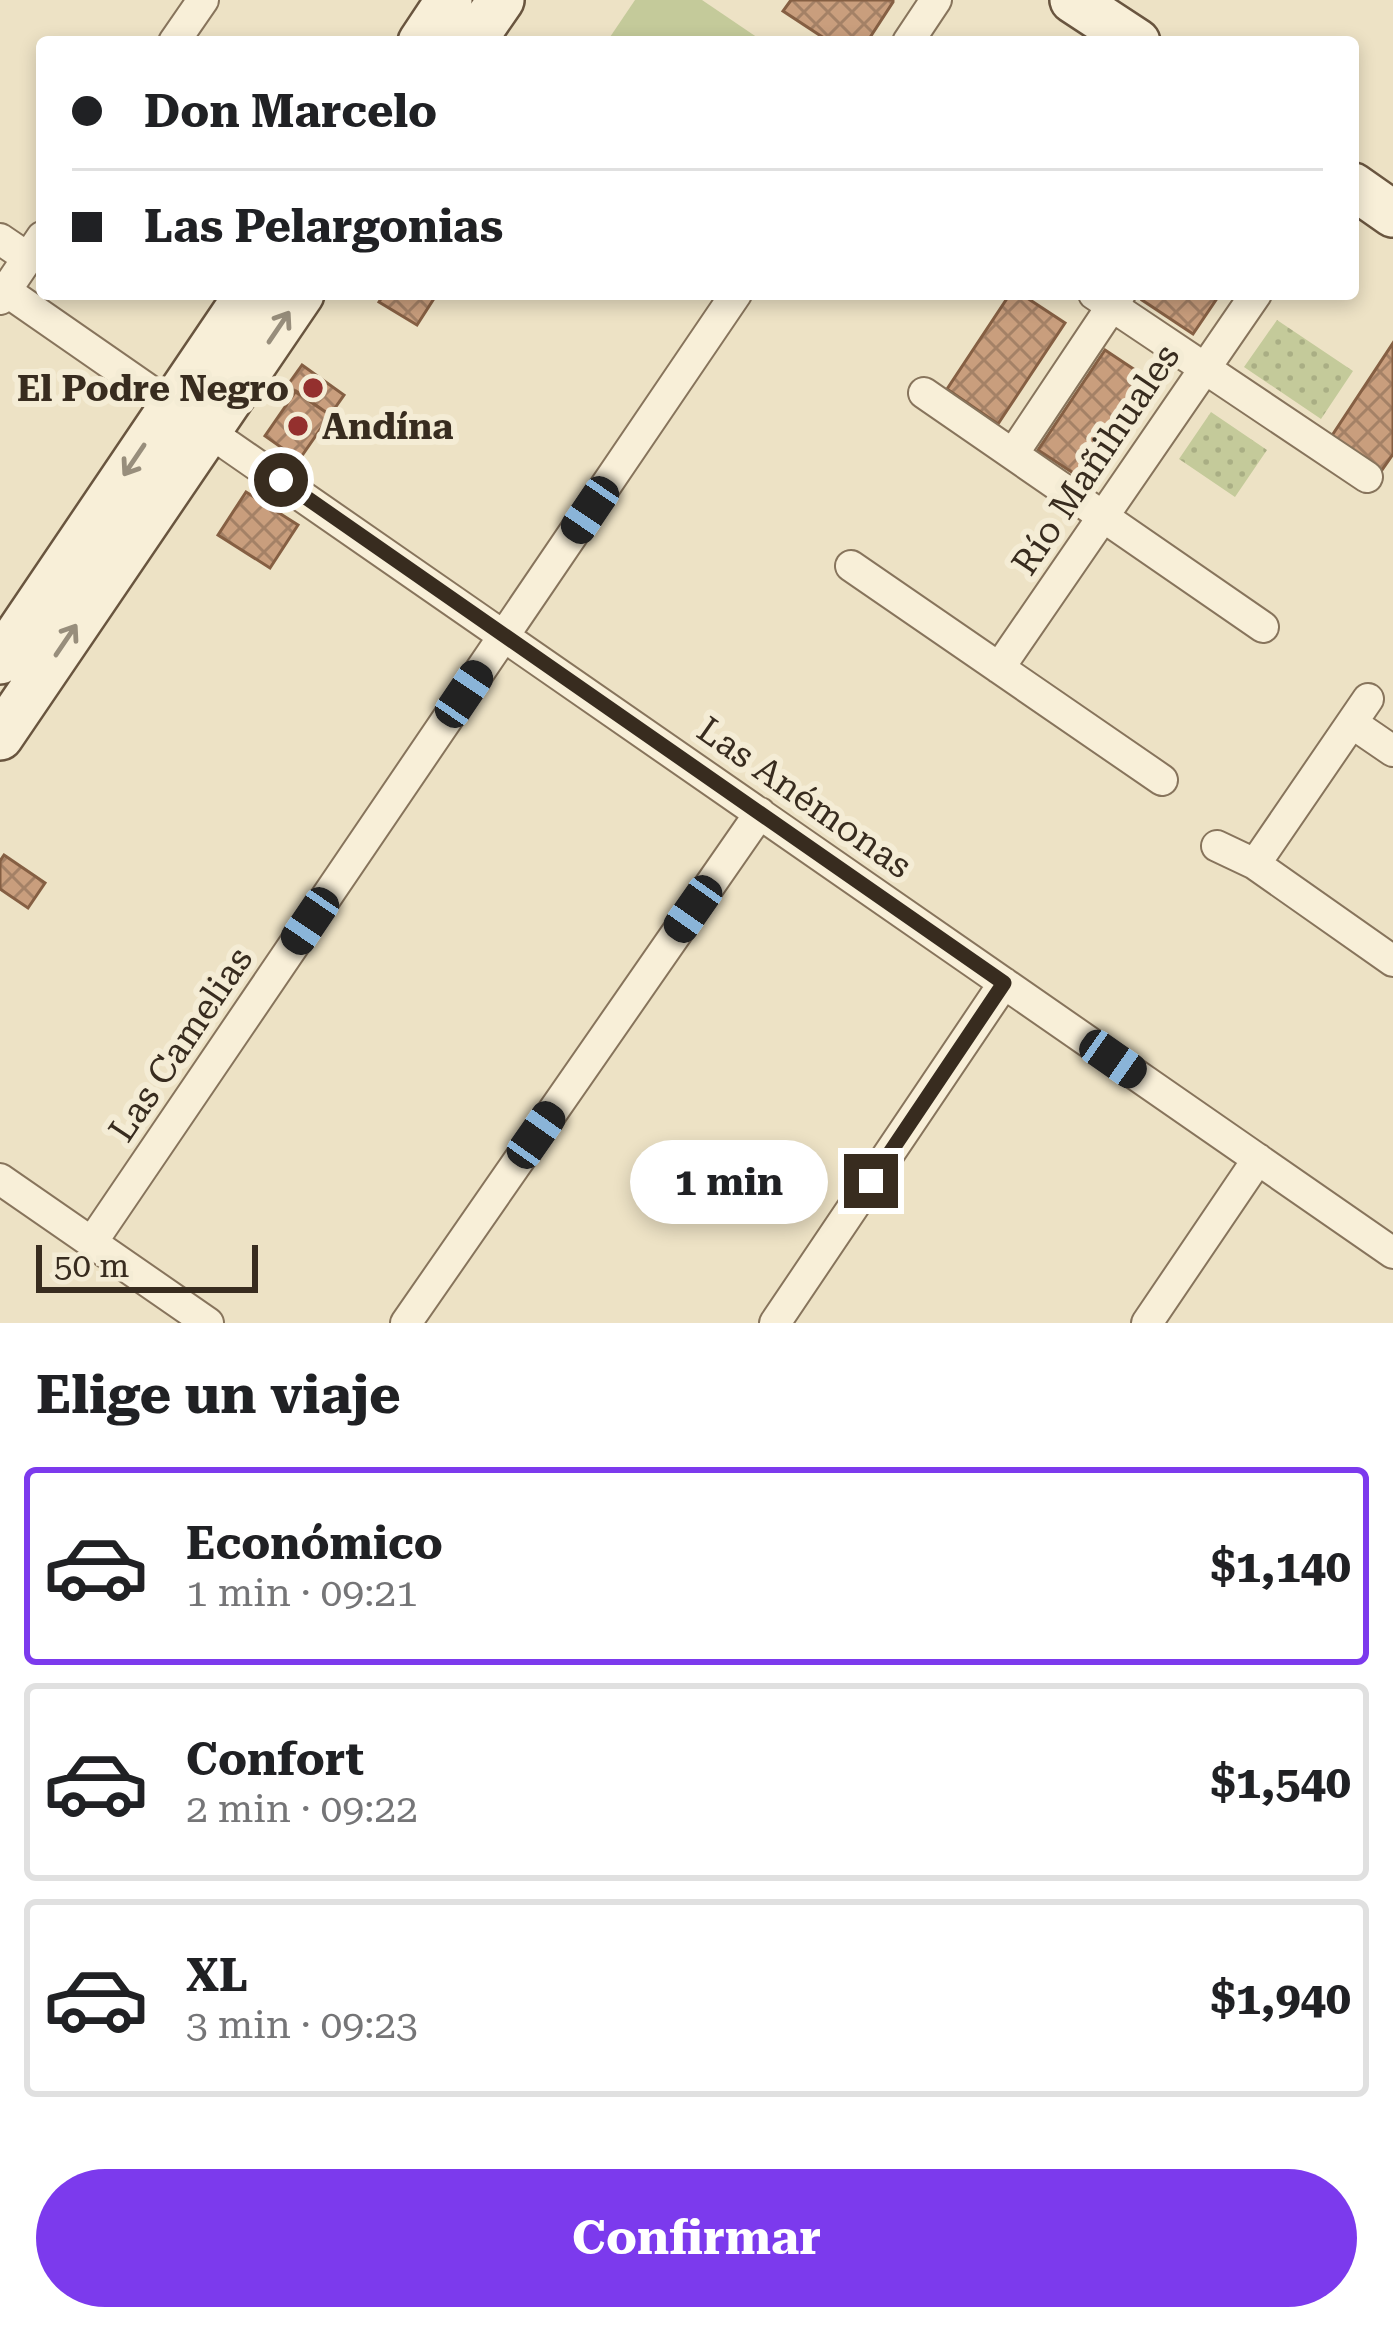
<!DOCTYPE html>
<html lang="es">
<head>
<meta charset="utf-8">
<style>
  :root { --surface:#fff; --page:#f6f6f6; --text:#202124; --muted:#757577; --line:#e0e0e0; --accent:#7c3aed }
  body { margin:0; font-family:"Roboto Serif",serif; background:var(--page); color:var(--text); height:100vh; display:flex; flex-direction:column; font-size:45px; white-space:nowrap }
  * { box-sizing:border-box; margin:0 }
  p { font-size:39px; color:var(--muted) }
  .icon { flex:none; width:66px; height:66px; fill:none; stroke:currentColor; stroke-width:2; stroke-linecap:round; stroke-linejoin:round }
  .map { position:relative; height:1323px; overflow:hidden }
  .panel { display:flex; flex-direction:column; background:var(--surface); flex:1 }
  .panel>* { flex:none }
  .banner { position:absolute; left:36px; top:36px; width:1323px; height:264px; border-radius:12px; box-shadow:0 6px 18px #0003; display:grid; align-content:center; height:264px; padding:0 36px; background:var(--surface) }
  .scale { position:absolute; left:36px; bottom:30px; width:222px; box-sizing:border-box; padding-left:12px; border:6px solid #382c1f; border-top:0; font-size:33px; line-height:42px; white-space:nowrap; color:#382c1f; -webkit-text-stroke:9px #f4ecd5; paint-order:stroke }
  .end { position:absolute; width:54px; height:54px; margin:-27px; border:15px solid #382c1f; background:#fff; box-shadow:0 0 0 6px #fff }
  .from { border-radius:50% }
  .bubble { position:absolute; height:84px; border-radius:42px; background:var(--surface); box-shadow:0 6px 18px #0003; font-size:39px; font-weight:700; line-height:84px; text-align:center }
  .car { position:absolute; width:36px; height:72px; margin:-36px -18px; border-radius:15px; box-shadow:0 0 9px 3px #0007; background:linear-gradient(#222 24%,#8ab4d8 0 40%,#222 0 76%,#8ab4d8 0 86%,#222 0) }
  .banner b { display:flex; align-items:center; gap:42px; height:114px; font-size:45px }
  .banner b+b { border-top:3px solid var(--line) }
  .banner i { width:30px; height:30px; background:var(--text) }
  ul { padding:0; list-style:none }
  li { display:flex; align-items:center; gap:36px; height:198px; margin:0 24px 18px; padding:0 12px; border:6px solid var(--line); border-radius:12px }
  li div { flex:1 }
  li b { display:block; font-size:45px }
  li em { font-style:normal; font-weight:700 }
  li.current { border-color:var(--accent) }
  li>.icon { width:108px; height:108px; stroke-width:1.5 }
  h2 { padding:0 36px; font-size:54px; line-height:144px }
  .action { display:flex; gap:24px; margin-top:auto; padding:24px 36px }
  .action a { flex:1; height:138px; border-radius:72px; background:var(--accent); color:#fff; font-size:48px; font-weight:700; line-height:138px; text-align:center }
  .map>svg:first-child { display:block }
  .grass { fill:url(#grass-dots) }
  .green { fill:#c4ca9a }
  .building { fill:url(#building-cross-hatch); stroke:#855f43; stroke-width:3 }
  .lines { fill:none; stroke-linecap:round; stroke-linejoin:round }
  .minor-casing { stroke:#87745c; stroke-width:34 }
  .secondary-casing { stroke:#69553f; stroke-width:50 }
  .minor { stroke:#f8efd8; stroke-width:30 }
  .secondary { stroke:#f8efd8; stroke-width:45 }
  .oneway { stroke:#988e7c }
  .route { stroke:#382c1f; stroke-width:15 }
  .poi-dot { fill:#94302e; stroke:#f4ecd5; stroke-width:4.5 }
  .labels { text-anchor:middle; stroke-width:12; stroke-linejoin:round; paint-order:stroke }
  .poi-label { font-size:36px; font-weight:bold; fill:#382c1f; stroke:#f4ecd5; text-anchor:end }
  .street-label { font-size:36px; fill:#382c1f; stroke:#f4ecd5 }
</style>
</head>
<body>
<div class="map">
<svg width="1393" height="1323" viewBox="0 0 1393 1323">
  <defs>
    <pattern id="grass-dots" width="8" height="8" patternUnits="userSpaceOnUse" patternTransform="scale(3)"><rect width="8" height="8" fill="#c4ca9a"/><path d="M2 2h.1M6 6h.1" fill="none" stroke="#a9ae84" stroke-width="1.8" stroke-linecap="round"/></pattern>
    <pattern id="building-cross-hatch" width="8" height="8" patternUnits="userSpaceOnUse" patternTransform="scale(3)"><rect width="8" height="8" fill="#c99e7d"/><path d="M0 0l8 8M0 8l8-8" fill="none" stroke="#a48166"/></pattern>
  </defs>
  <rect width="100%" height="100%" fill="#ede2c5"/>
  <path class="grass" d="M 1277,320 L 1353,371 L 1321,419 L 1244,367 Z
    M 1211,412 L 1267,450 L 1235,497 L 1179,459 Z"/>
  <path class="green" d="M 635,0 L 702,0 L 764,42 L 611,42 L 608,40 Z"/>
  <path class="building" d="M 791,0 L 893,0 L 893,2 L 867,42 L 830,42 L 783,11 Z
    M 384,294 L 430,294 L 435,297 L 417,325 L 379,302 Z
    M 1010,294 L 1021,294 L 1065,323 L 998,424 L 947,389 Z
    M 1146,294 L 1220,294 L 1193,334 L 1142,300 Z
    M 1393,343 L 1393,454 L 1382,470 L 1331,437 Z
    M 1105,350 L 1156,384 L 1090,484 L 1038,450 Z
    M 302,365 L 344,395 L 330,415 L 287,386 Z
    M 296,391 L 330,415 L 299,460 L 265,436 Z
    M 246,492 L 298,525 L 270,568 L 218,535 Z
    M 4,855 L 45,883 L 28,908 L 0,889 L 0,861 Z"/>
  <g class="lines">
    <g class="minor-casing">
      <path id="minor" d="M 174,42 L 203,0
        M 908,42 L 936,0
        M 0,239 L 28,258
        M 6,291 L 1393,1253
        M 1094,294 L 1367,477
        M 0,299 L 42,237
        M 924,393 L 1263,627
        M 1013,454 L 1120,294
        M 851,566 L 1162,780
        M 999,668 L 1256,294
        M 1352,723 L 1393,751
        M 1217,846 L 1255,864 L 1393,961
        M 1255,864 L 1368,699
        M 0,1179 L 208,1323
        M 92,1242 L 736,294
        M 406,1323 L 760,813
        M 775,1323 L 1004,983
        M 1147,1323 L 1258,1159"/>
    </g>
    <g class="secondary-casing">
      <path id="secondary" d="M 1073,0 L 1137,42
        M 421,42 L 449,0
        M 472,42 L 501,0
        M 1353,186 L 1393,214
        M 0,661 L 248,294
        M 0,737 L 301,294"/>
    </g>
    <use href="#minor" class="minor"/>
    <use href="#secondary" class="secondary"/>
  </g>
  <defs><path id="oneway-shaft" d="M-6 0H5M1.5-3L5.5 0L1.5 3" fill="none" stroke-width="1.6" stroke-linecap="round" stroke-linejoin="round" transform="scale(3)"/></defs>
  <g class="oneway">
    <use href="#oneway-shaft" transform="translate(279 327) rotate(-56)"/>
    <use href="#oneway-shaft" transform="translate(134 460) rotate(124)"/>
    <use href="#oneway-shaft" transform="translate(66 640) rotate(-56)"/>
  </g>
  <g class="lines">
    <path class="route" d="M 281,480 L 1004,983 L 871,1181"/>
  </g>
  <g class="poi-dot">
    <circle cx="313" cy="388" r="12"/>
    <circle cx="298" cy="426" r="12"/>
  </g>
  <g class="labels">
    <g class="poi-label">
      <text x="289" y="401">El Podre Negro</text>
      <text x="322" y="439" text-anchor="start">Andína</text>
    </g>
    <g class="street-label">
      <text transform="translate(1095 459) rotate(-56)" y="13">Río Mañihuales</text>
      <text transform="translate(805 797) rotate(35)" y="13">Las Anémonas</text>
      <text transform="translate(180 1044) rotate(-56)" y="13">Las Camelias</text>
    </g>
  </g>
</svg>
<div class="scale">50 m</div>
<i class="end from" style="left:281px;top:480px"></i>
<i class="end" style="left:871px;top:1181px"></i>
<div class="bubble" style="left:630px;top:1140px;width:198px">1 min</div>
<i class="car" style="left:590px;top:510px;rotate:214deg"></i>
<i class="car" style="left:464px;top:694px;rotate:34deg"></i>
<i class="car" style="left:693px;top:909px;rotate:215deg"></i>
<i class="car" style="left:310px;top:921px;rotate:214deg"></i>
<i class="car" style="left:1113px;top:1059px;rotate:125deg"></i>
<i class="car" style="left:536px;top:1135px;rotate:35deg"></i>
<div class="banner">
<b><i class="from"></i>Don Marcelo</b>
<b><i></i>Las Pelargonias</b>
</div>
</div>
<section class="panel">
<h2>Elige un viaje</h2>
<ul>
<li class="current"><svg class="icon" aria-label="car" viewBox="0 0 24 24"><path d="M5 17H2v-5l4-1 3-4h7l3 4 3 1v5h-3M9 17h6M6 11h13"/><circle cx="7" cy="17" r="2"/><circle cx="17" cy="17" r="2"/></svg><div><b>Económico</b><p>1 min · 09:21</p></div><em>$1,140</em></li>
<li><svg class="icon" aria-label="car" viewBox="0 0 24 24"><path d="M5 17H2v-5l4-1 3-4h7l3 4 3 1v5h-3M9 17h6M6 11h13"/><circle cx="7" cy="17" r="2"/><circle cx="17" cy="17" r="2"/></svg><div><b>Confort</b><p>2 min · 09:22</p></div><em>$1,540</em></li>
<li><svg class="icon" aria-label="car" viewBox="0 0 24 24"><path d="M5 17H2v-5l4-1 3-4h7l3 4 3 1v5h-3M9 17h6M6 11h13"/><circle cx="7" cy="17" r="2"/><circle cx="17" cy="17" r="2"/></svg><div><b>XL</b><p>3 min · 09:23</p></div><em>$1,940</em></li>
</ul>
<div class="action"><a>Confirmar</a></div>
</section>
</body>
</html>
